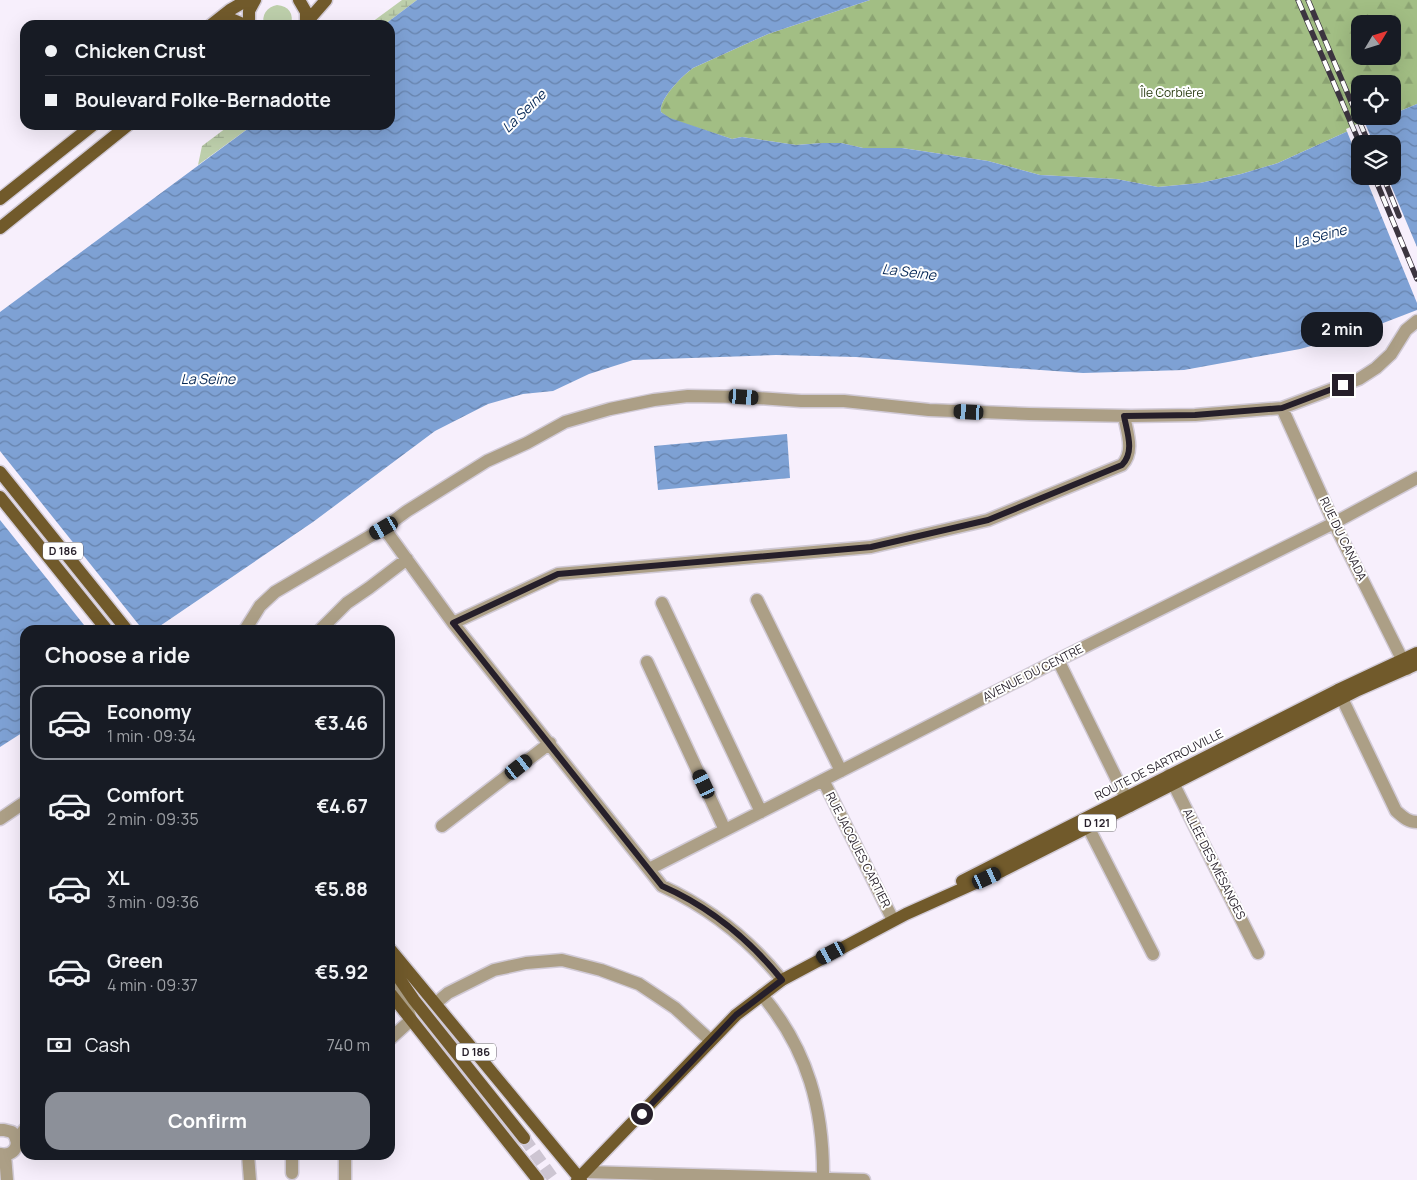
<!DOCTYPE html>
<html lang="en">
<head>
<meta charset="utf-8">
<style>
  :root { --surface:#171b24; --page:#20242c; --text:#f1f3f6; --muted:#9ea1a6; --line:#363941; --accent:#8c9099 }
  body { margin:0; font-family:Manrope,sans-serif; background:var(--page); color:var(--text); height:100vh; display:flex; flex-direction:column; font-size:19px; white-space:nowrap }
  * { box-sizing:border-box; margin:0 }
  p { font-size:16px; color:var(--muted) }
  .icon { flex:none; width:28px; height:28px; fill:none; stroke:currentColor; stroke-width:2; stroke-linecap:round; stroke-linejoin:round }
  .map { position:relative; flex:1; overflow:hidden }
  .drawer { position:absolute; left:20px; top:625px; width:375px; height:535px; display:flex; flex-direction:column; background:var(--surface); border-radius:15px; box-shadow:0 5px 20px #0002 }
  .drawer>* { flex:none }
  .top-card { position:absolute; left:20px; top:20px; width:375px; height:110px; border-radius:15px; box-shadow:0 5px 20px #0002; display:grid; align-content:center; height:110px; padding:0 25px; background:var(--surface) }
  .needle { width:32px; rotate:52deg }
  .controls { position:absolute; left:1351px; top:15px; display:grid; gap:10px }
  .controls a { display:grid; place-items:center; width:50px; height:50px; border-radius:10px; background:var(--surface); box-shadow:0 5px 20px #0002; font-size:25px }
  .end { position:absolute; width:22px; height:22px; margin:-11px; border:6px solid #261f2a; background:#fff; box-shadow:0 0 0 2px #fff }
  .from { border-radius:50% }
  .bubble { position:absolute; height:35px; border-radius:15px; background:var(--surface); box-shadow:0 5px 20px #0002; font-size:16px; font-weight:700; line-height:35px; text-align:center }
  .car { position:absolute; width:15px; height:30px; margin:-15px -8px; border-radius:6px; box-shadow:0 0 4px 1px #0007; background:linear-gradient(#222 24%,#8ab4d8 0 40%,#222 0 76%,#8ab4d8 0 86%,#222 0) }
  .top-card b { display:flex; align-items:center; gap:18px; height:48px; font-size:19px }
  .top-card b+b { border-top:1px solid var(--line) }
  .top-card i { width:12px; height:12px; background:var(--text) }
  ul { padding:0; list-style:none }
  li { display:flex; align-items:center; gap:15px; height:75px; margin:0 10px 8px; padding:0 15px; border:2px solid transparent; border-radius:15px }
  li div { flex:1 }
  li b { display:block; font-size:19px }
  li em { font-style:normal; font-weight:700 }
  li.selected { border-color:var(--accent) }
  li>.icon { width:45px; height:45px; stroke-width:1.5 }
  h2 { padding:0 25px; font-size:22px; line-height:60px }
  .pay { display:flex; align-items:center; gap:12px; height:55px; padding:0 25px; font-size:19px }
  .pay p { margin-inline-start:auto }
  .action { display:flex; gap:10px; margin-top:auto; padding:10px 25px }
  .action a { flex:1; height:58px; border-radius:15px; background:var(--accent); color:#fff; font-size:20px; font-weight:700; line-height:58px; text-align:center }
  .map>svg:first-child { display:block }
  .green { fill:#bdcfab }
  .forest { fill:url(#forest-firs); fill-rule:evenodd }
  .wetland { fill:url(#wetland-marsh) }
  .water { fill:url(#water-waves); fill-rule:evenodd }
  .pier { fill:#f7effc }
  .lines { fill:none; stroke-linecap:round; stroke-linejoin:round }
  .major-tunnel { stroke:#cdc5d2; stroke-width:12; stroke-dasharray:12 6; stroke-linecap:butt }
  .minor-casing { stroke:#d1cad6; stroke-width:15 }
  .major-casing { stroke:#d1cad6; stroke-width:15 }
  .minor { stroke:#ac9f86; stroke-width:12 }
  .major { stroke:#715a2b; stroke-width:12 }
  .rail-casing { stroke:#3c3540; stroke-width:5.5 }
  .rail { stroke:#fff; stroke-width:4; stroke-dasharray:11; stroke-linecap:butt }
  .route { stroke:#261f2a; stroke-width:6 }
  .labels { text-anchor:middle; stroke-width:4; stroke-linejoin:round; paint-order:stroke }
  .shield { fill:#fff; stroke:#67626a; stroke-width:1 }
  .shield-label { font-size:11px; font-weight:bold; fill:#261f2a }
  .park-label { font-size:12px; fill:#293b11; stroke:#fff }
  .street-label { font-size:12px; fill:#261f2a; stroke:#fff }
  .water-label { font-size:14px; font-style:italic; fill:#082a58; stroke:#fff }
</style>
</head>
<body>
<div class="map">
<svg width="1417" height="1180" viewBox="0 0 1417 1180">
  <defs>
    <pattern id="forest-firs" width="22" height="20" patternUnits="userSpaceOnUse" patternTransform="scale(1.25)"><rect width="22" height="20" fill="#a2be84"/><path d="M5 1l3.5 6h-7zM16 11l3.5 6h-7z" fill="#8ba372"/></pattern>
    <pattern id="wetland-marsh" width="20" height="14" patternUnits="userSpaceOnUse" patternTransform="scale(1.25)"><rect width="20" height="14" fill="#bdcfab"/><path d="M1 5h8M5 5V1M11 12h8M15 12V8" fill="none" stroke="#a2b193"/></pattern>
    <pattern id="water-waves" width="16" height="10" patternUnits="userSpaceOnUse" patternTransform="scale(1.25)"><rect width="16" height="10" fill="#7ea1d4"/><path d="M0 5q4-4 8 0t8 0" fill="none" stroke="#6783ac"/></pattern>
  </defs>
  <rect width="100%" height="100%" fill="#f7effc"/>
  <path class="green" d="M 277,5 C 289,6 294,14 291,25 L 264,25 C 261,15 267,7 277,5 Z"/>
  <path class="forest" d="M 870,0 L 1417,0 L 1417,104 L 1393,114 L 1392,84 L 1360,84 L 1360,116 L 1385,116 L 1368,122 L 1278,163 L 1241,174 L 1200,183 L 1158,187 L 1116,179 L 1040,175 L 988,161 L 902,148 L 863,148 L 841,143 L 823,143 L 796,145 L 742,137 L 732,139 L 670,119 L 661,112 C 658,100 683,75 693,68 L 768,34 ZM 1360,24 L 1392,24 L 1392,56 L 1360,56 Z"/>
  <path class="wetland" d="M 402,0 L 417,0 L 384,25 L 368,25 Z
    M 230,125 L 253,125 L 198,165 L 202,146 Z"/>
  <path class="water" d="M 417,0 L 870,0 L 768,34 L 693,68 C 683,75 658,100 661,112 L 670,118 L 732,139 L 742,137 L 796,145 L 823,143 L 841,143 L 863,148 L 902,148 L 988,161 L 1040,175 L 1116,179 L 1158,187 L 1200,183 L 1241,174 L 1278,163 L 1368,122 L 1385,116 L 1392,116 L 1393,114 L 1417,104 L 1417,310 L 1352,335 L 1300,349 L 1184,370 L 1083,373 L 856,357 L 776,355 L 633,360 L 589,374 L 553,391 L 523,394 L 488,404 L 435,431 L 313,522 L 154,630 L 25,630 L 25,731 L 0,747 L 0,312 L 253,125 L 390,125 L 390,25 L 384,25 ZM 1360,144 L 1392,144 L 1392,176 L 1360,176 Z
    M 787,434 L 790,478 L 658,490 L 654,446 Z"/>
  <path class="pier" d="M 1364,121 L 1374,144 L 1360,144 L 1360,164 L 1346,129 Z
    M 1365,176 L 1387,176 L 1417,247 L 1417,303 Z
    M 0,451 L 143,630 L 88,630 L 0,520 Z"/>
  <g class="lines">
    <path class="major-tunnel" d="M 524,1138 L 554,1180"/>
    <g class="minor-casing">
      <path id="minor" d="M 1282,408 L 1334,523 L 1407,669
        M 384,528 L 453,623 L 662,886 C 710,908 748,938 782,980
        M 757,600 L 841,771
        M 662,603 L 761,812
        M 453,623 L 558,574 L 871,547 L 988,520 L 1122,465 C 1135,452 1127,432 1124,416
        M 245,630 L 260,606 L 275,592 L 384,528 L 407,511 L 487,461 L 527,443 L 565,422 L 610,409 L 654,400 L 688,396 L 744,397 L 801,401 L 844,401 L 929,410 L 1029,414 L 1131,416 L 1195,415 L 1282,408 L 1359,379 L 1376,368 L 1391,354 L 1406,330 L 1417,321
        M 320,630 L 347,603 L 369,588 L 407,559
        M 1058,660 L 1130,806
        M 647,662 L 725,830
        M 1338,690 L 1396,811 C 1403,817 1408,822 1417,822
        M 1169,775 L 1258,953
        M 823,780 L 893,920
        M 0,819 L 25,802
        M 1084,819 L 1153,954
        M 442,826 L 550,743
        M 649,869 L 1058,660 L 1334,523 L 1417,478
        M 762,995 C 808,1050 824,1109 823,1180
        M 436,1003 L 448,993 L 494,970 L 526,963 L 562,960 L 601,970 L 639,984 L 675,1008 L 710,1040
        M 390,1039 L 411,1020 L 400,985
        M 0,1130 L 4,1130 L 12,1132 C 22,1143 15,1157 0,1154
        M 17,1139 L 25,1129
        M 5,1155 L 7,1180
        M 248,1155 L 250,1180
        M 345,1155 L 345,1180
        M 586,1172 L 864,1180
        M 292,1173 L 292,1155"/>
    </g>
    <g class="major-casing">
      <path id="major" d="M 299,0 L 306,12 L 306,25
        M 216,23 L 231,19 L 245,25
        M 211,25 L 230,10 L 247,0
        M 249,25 L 249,11 L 255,0
        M 307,25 L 312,16 L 326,0
        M 0,199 L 93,125
        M 0,228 L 128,125
        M 0,472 L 127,630
        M 0,497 L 107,630
        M 962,881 L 1338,690 L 1417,653
        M 390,949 L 581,1180
        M 390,965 L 414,1000 L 524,1138
        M 390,993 L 538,1180
        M 577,1180 L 736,1015 L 782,980 L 906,914 L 1002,871 L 1358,690 L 1417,664"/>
    </g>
    <use href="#minor" class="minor"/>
    <use href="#major" class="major"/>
    <g class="rail-casing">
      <path id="rail" d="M 1298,0 L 1360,144
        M 1308,0 L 1369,144
        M 1374,176 L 1417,279
        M 1383,176 L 1399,216"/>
    </g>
    <use href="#rail" class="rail"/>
  </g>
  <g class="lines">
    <path class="route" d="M 642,1114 L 736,1015 L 782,980 C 749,939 710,907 662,886 L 453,623 L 558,574 L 871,547 L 988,520 L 1122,465 C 1135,452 1127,432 1124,416 L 1195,415 L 1282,408 L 1343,385"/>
  </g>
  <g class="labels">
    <g class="shield">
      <rect x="43" y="542.5" width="40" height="17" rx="4"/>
      <rect x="1078" y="814.5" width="38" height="17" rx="4"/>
      <rect x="456" y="1043.5" width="40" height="17" rx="4"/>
    </g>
    <g class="shield-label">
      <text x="63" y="555">D 186</text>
      <text x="1097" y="827">D 121</text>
      <text x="476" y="1056">D 186</text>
    </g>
    <g class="park-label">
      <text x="1172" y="97">Île Corbière</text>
    </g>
    <g class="street-label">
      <text transform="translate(1343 539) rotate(64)" y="4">RUE DU CANADA</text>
      <text transform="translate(1033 673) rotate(-27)" y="4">AVENUE DU CENTRE</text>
      <text transform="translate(1159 765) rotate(-27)" y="4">ROUTE DE SARTROUVILLE</text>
      <text transform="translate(858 850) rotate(63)" y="4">RUE JACQUES CARTIER</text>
      <text transform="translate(1214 864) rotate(63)" y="4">ALLÉE DES MÉSANGES</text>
    </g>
    <g class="water-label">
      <text transform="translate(524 111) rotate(-44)" y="5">La Seine</text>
      <text transform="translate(1320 236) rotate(-15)" y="5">La Seine</text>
      <text transform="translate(909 272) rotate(7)" y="5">La Seine</text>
      <text x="208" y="384">La Seine</text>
    </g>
  </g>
</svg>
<div class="controls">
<a><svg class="needle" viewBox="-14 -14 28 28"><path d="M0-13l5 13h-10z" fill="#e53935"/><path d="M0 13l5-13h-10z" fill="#9ea1a6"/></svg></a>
<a><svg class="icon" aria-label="locate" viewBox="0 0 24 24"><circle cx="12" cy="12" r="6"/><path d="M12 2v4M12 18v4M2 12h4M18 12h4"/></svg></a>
<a><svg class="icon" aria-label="layers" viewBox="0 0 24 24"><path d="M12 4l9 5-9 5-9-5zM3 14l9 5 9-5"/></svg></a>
</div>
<i class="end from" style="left:642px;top:1114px"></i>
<i class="end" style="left:1343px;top:385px"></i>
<div class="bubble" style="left:1301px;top:312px;width:82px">2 min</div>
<i class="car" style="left:744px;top:397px;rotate:94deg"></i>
<i class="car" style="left:969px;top:412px;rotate:273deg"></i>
<i class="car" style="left:384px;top:528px;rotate:240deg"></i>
<i class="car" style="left:519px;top:767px;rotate:52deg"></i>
<i class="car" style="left:704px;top:784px;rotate:335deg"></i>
<i class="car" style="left:987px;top:878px;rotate:65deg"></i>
<i class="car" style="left:831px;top:953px;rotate:242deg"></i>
<div class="top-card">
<b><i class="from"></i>Chicken Crust</b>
<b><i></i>Boulevard Folke-Bernadotte</b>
</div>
<section class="drawer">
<h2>Choose a ride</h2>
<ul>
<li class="selected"><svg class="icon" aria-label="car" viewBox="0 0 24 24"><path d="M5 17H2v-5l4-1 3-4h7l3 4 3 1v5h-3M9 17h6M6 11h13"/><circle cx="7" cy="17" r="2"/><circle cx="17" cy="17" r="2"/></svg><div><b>Economy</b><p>1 min · 09:34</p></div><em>€3.46</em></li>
<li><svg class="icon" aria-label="car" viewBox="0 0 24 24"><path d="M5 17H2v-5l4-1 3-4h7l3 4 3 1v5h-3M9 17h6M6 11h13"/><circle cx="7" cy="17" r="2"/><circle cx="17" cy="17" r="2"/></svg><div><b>Comfort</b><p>2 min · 09:35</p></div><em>€4.67</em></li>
<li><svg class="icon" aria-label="car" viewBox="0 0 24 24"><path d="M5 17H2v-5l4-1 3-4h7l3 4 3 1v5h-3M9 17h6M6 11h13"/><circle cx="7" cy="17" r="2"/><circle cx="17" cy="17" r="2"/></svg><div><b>XL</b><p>3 min · 09:36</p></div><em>€5.88</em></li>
<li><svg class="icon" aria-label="car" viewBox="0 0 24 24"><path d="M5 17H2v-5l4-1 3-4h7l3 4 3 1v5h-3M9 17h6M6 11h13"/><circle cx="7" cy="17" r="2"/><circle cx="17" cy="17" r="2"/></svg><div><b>Green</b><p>4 min · 09:37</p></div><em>€5.92</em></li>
</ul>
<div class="pay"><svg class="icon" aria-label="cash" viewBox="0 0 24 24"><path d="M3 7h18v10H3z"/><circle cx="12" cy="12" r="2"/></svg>Cash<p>740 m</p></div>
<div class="action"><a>Confirm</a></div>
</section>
</div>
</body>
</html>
